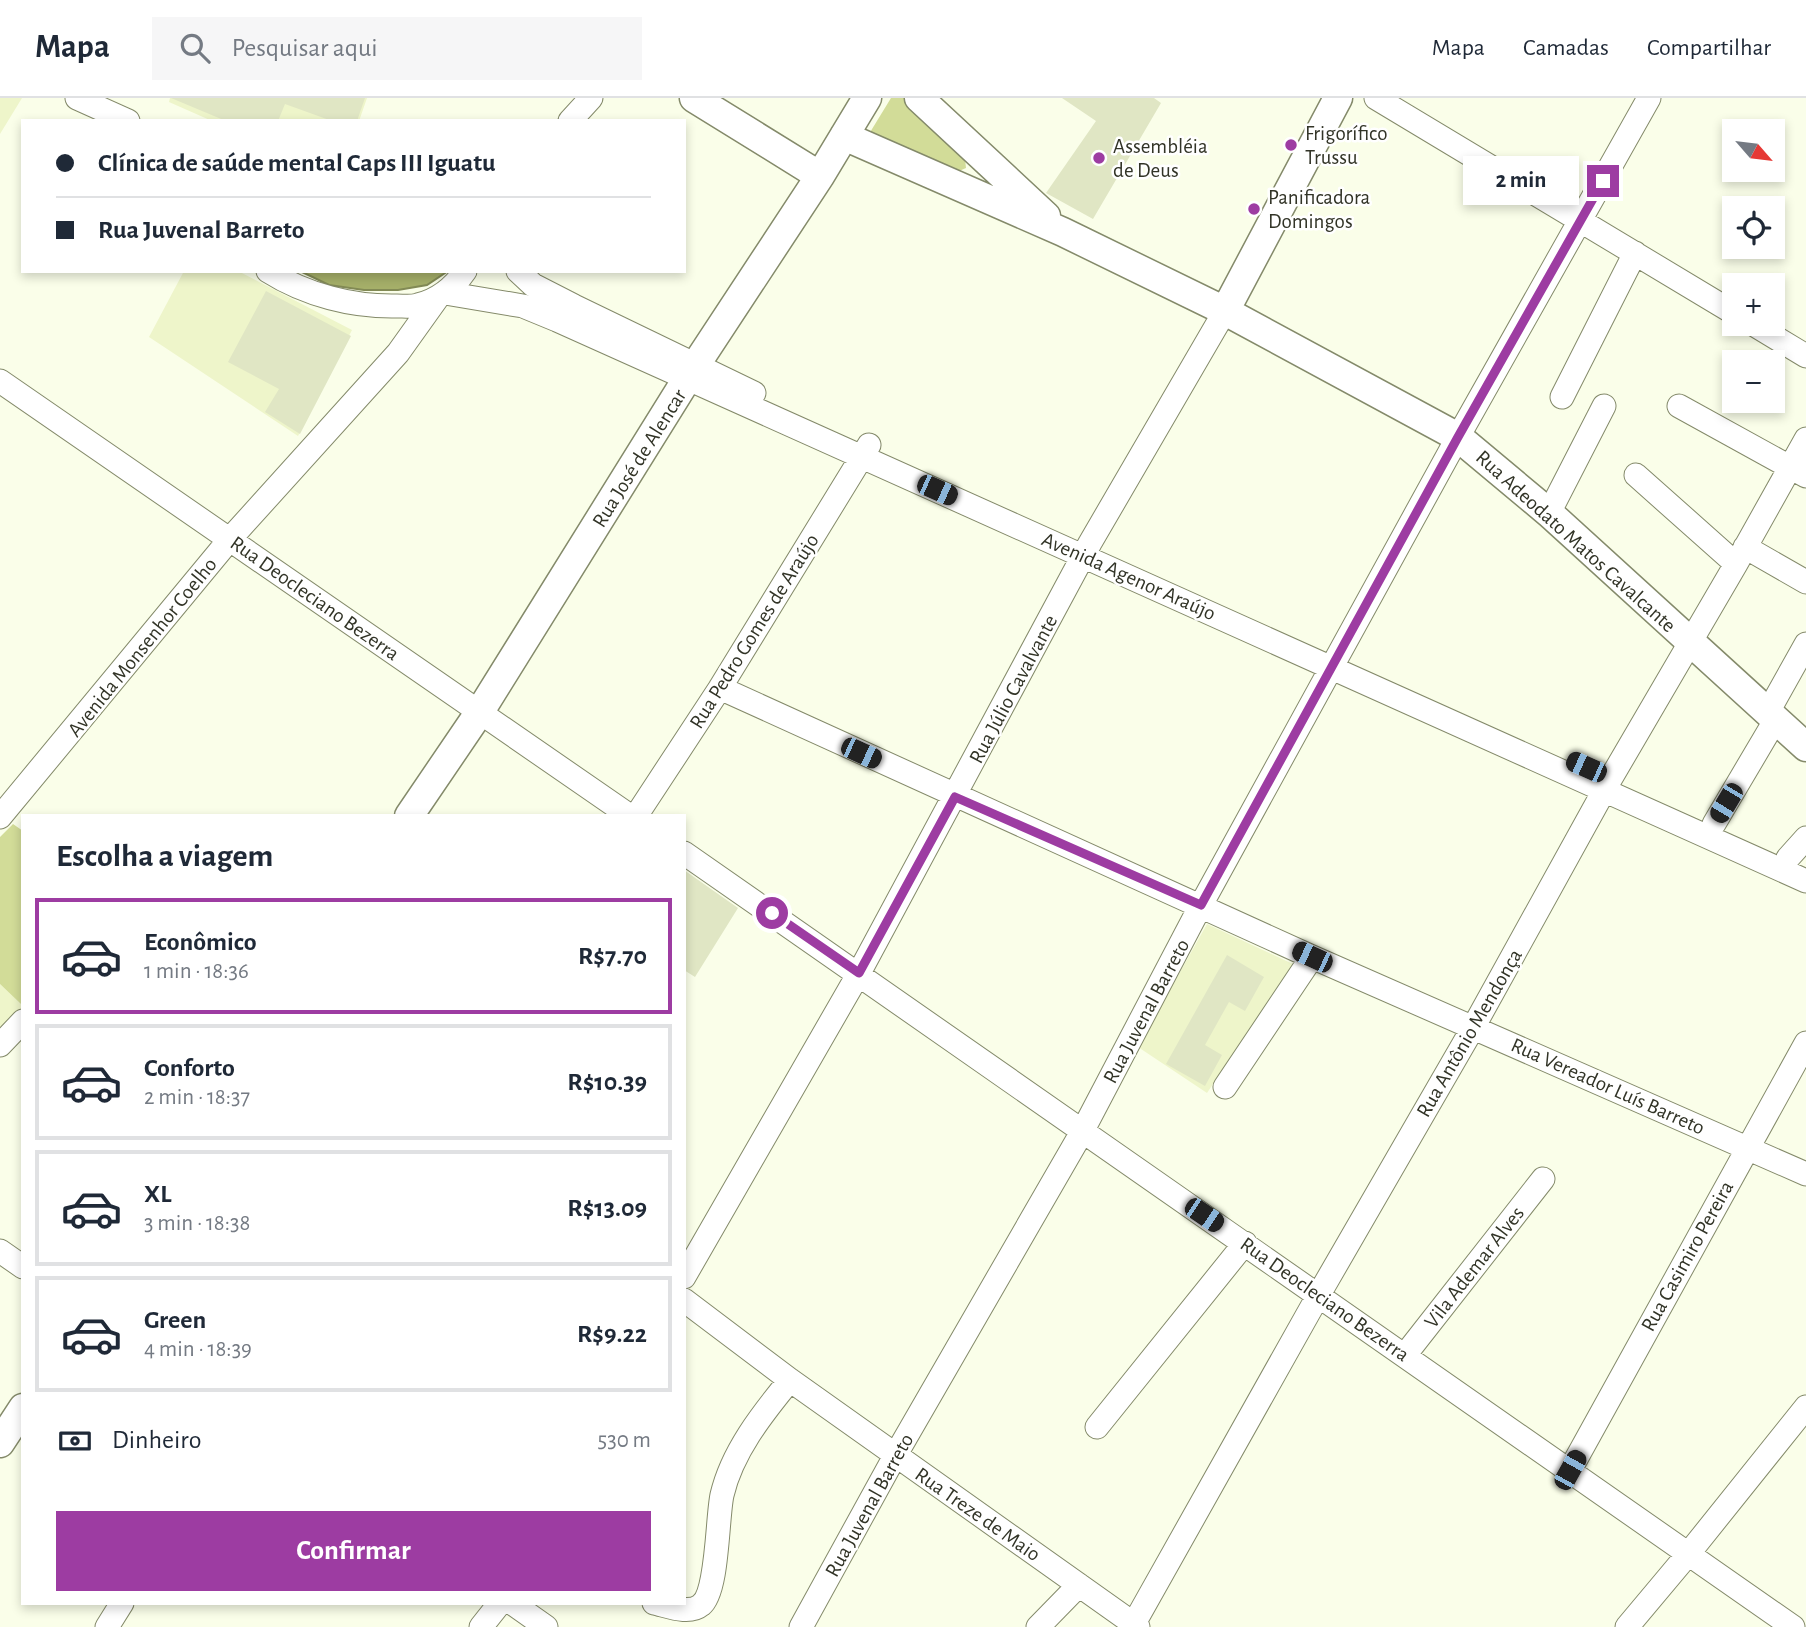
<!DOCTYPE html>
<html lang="pt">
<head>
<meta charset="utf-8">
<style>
  :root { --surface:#fff; --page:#f6f6f7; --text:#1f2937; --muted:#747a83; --line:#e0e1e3; --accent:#9d3ca2 }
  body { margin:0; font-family:"Alegreya Sans",sans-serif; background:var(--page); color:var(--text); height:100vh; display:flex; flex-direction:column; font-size:26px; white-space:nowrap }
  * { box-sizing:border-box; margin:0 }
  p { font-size:23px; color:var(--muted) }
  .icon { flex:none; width:38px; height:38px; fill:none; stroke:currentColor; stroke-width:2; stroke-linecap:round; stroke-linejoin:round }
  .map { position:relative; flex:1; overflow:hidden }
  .sheet { position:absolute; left:21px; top:716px; width:665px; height:791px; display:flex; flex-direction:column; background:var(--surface); border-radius:0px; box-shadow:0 4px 10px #0003 }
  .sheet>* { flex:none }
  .banner { position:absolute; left:21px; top:21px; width:665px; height:154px; border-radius:0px; box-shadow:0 4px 10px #0003; display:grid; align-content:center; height:154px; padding:0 35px; background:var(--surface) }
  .needle { width:46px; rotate:118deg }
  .buttons { position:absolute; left:1722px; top:21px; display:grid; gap:14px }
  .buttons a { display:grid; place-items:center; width:63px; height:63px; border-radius:0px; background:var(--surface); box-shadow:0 4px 10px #0003; font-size:35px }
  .end { position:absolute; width:32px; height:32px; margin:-16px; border:9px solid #9d3ca2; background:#fff; box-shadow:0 0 0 4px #fff }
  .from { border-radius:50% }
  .bubble { position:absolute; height:49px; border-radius:0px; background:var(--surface); box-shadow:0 4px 10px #0003; font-size:23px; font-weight:700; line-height:49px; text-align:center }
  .car { position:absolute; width:21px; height:42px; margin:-21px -10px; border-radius:9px; box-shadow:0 0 5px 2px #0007; background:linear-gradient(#222 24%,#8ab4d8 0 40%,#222 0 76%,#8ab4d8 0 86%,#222 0) }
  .banner b { display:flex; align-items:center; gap:24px; height:66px; font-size:26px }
  .banner b+b { border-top:2px solid var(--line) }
  .banner i { width:18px; height:18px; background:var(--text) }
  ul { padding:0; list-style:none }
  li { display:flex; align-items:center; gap:21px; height:116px; margin:0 14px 10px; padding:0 21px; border:4px solid var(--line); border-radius:0px }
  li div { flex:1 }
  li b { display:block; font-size:26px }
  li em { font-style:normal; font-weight:700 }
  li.selected { border-color:var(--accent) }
  li>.icon { width:63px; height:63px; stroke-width:1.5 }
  h2 { padding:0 35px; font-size:32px; line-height:84px }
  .pay { display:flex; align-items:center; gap:18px; height:77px; padding:0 35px; font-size:26px }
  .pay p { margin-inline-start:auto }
  .action { display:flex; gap:14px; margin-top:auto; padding:14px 35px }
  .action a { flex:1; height:80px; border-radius:0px; background:var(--accent); color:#fff; font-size:28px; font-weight:700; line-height:80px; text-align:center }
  header { display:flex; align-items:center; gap:42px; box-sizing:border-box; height:98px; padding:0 35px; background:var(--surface); border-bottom:2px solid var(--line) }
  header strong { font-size:33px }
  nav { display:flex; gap:38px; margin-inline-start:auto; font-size:24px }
  .search { width:490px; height:63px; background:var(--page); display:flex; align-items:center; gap:18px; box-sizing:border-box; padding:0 24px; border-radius:0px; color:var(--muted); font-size:26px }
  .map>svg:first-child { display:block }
  .built { fill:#eef5ca }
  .green { fill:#d2dc98 }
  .water { fill:#a5af69; stroke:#828a55; stroke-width:2 }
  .building { fill:#e0e6c4 }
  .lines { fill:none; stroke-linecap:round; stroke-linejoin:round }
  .minor-casing { stroke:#848a6a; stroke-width:25 }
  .major-casing { stroke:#848a6a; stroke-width:31 }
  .minor { stroke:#fff; stroke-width:23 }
  .major { stroke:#fff; stroke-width:28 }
  .route { stroke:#9d3ca2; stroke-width:9 }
  .poi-dot { fill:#9d3ca2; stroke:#fff; stroke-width:2.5 }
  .labels { text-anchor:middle; stroke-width:5; stroke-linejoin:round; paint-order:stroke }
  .poi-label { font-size:21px; fill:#323427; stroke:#fff; text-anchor:start }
  .street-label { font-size:21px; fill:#323427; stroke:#fff }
</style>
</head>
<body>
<header>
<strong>Mapa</strong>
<div class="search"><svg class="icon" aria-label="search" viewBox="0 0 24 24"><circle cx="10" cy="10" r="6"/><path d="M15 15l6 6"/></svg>Pesquisar aqui</div>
<nav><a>Mapa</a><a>Camadas</a><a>Compartilhar</a></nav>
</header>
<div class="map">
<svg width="1806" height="1529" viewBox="0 0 1806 1529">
  <rect width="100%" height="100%" fill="#fafee9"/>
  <path class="built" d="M 0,0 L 22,0 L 0,36 Z
    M 170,0 L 367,0 L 359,23 L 212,23 L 169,4 Z
    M 184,173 L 238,173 L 352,232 L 298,338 L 149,239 Z
    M 1207,826 L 1293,866 L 1207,995 L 1138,949 Z
    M 0,886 L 23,908 L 0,933 Z"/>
  <path class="green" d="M 891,0 L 904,0 L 965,61 L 966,70 L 959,73 L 869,36 Z
    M 13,726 L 23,733 L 23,908 L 0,886 L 0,739 Z"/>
  <path class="water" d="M 300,173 L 448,173 L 427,187 L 398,192 L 364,192 L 329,187 Z"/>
  <path class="building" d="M 171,0 L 365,0 L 357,23 L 332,23 L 285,6 L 278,23 L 226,23 Z
    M 1062,0 L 1154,0 L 1161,5 L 1093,121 L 1046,95 L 1096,23 Z
    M 266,193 L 351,238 L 300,336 L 265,314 L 279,291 L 228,264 Z
    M 684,772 L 738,810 L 695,879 L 684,872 Z
    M 1227,857 L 1264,879 L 1245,913 L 1229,904 L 1205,947 L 1222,957 L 1205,988 L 1166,966 Z"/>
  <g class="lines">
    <g class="minor-casing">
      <path id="minor" d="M 77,0 L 128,23
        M 1376,0 L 1734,215
        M 570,23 L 591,0
        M 268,173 C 306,197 353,209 397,208 C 404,208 412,209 418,207 C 438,202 454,189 465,173
        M 518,173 L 533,187 L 574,208 L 754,295
        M 445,195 L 523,208 L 557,222 L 1806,783
        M 1753,226 L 1806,258
        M 0,283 L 630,718
        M 1562,299 L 1635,155
        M 1679,308 L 1806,378
        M 1636,377 L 1736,466
        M 1549,415 L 1604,308
        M 1745,449 L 1806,484
        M 720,590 L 1312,859 L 1806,1076
        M 1768,614 L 1806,546
        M 636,718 L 720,590 L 869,347
        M 0,719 L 230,441 L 398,255 L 438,199
        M 1714,726 L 1776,621
        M 684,755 L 1793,1529
        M 1788,760 L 1806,740
        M 0,947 L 23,923
        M 1225,989 L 1312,859
        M 0,1153 L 23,1169
        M 684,1179 L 859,875 L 1090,445 L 1225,213
        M 684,1202 L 790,1282 L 1138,1529
        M 1405,1257 L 1543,1081
        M 1097,1329 L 1245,1145
        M 1570,1372 L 1806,945
        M 512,1505 L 546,1529
        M 654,1505 C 668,1508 689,1517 701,1507 C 718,1494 717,1420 722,1397 C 732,1354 762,1316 790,1282
        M 107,1529 L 122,1505
        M 481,1529 L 500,1505
        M 801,1529 L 895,1358 L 1082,1034 L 1201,807 L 1458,339 L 1649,0
        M 1038,1529 L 1079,1487
        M 1132,1529 L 1318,1198 L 1474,928 L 1611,680 L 1736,466 L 1806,341
        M 1627,1529 L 1689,1455 L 1806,1309"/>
    </g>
    <g class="major-casing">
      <path id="major" d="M 694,0 L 820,78
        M 919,0 L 1046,118
        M 844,38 L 1063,134 L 1225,213 L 1458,339 L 1549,415 L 1806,649
        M 1225,213 L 1338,0
        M 409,718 L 479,615 L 695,268 L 820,78 L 867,0
        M 0,1345 L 23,1310"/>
    </g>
    <use href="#minor" class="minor"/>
    <use href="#major" class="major"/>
  </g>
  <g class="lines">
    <path class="route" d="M 772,815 L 859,875 L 955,699 L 1201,807 L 1458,339 L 1603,83"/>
  </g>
  <g class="poi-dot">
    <circle cx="1291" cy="47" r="7"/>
    <circle cx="1099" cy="60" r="7"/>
    <circle cx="1254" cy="111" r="7"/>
  </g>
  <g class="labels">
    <g class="poi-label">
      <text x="1305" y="42">Frigorífico<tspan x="1305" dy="24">Trussu</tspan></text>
      <text x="1113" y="55">Assembléia<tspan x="1113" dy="24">de Deus</tspan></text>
      <text x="1268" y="106">Panificadora<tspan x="1268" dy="24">Domingos</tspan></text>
    </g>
    <g class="street-label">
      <text transform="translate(639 360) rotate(-58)" y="7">Rua José de Alencar</text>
      <text transform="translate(1576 443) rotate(42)" y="7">Rua Adeodato Matos Cavalcante</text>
      <text transform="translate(1129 478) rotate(24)" y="7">Avenida Agenor Araújo</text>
      <text transform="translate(315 500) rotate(35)" y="7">Rua Deocleciano Bezerra</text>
      <text transform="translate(754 533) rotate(-58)" y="7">Rua Pedro Gomes de Araújo</text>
      <text transform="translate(142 549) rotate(-51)" y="7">Avenida Monsenhor Coelho</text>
      <text transform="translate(1013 591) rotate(-62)" y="7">Rua Júlio Cavalvante</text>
      <text transform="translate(1146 913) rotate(-62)" y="7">Rua Juvenal Barreto</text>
      <text transform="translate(1469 935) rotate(-60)" y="7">Rua Antônio Mendonça</text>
      <text transform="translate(1608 988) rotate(24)" y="7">Rua Vereador Luís Barreto</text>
      <text transform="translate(1687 1158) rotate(-61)" y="7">Rua Casimiro Pereira</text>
      <text transform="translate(1474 1169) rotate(-52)" y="7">Vila Ademar Alves</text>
      <text transform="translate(1325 1201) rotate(35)" y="7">Rua Deocleciano Bezerra</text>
      <text transform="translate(869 1407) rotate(-61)" y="7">Rua Juvenal Barreto</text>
      <text transform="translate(978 1416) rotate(35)" y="7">Rua Treze de Maio</text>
    </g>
  </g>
</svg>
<div class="buttons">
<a><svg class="needle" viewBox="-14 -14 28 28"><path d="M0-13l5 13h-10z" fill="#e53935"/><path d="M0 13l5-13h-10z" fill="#747a83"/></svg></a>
<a><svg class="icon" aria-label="locate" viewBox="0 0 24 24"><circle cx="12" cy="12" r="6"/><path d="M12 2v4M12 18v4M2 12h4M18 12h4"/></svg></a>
<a>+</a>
<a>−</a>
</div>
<i class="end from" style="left:772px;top:815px"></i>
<i class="end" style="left:1603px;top:83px"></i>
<div class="bubble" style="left:1463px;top:58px;width:116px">2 min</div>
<i class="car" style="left:937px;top:392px;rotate:114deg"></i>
<i class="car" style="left:861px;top:655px;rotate:115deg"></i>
<i class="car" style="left:1586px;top:669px;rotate:294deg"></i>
<i class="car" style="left:1726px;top:705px;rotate:211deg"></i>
<i class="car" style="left:1312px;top:859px;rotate:295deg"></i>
<i class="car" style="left:1204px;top:1117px;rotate:124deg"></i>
<i class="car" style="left:1570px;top:1372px;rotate:29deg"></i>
<div class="banner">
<b><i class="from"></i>Clínica de saúde mental Caps III Iguatu</b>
<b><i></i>Rua Juvenal Barreto</b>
</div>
<section class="sheet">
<h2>Escolha a viagem</h2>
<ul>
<li class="selected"><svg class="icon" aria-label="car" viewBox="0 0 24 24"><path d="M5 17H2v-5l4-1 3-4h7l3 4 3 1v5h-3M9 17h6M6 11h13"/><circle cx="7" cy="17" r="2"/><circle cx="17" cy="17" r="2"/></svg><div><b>Econômico</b><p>1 min · 18:36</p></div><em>R$7.70</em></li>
<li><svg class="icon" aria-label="car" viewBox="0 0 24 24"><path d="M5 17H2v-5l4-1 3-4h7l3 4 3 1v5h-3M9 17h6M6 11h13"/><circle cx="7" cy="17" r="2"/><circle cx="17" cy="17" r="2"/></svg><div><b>Conforto</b><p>2 min · 18:37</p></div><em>R$10.39</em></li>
<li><svg class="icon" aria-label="car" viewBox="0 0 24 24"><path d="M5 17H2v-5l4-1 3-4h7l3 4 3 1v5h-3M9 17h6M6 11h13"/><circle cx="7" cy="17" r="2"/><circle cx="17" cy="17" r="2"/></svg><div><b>XL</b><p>3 min · 18:38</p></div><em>R$13.09</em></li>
<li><svg class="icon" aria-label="car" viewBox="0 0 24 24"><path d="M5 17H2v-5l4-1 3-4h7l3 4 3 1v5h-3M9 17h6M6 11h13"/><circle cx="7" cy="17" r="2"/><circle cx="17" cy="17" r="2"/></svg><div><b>Green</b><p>4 min · 18:39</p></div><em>R$9.22</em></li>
</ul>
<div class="pay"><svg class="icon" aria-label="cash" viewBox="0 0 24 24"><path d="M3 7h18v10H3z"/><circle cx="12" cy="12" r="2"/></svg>Dinheiro<p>530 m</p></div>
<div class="action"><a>Confirmar</a></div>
</section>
</div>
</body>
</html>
